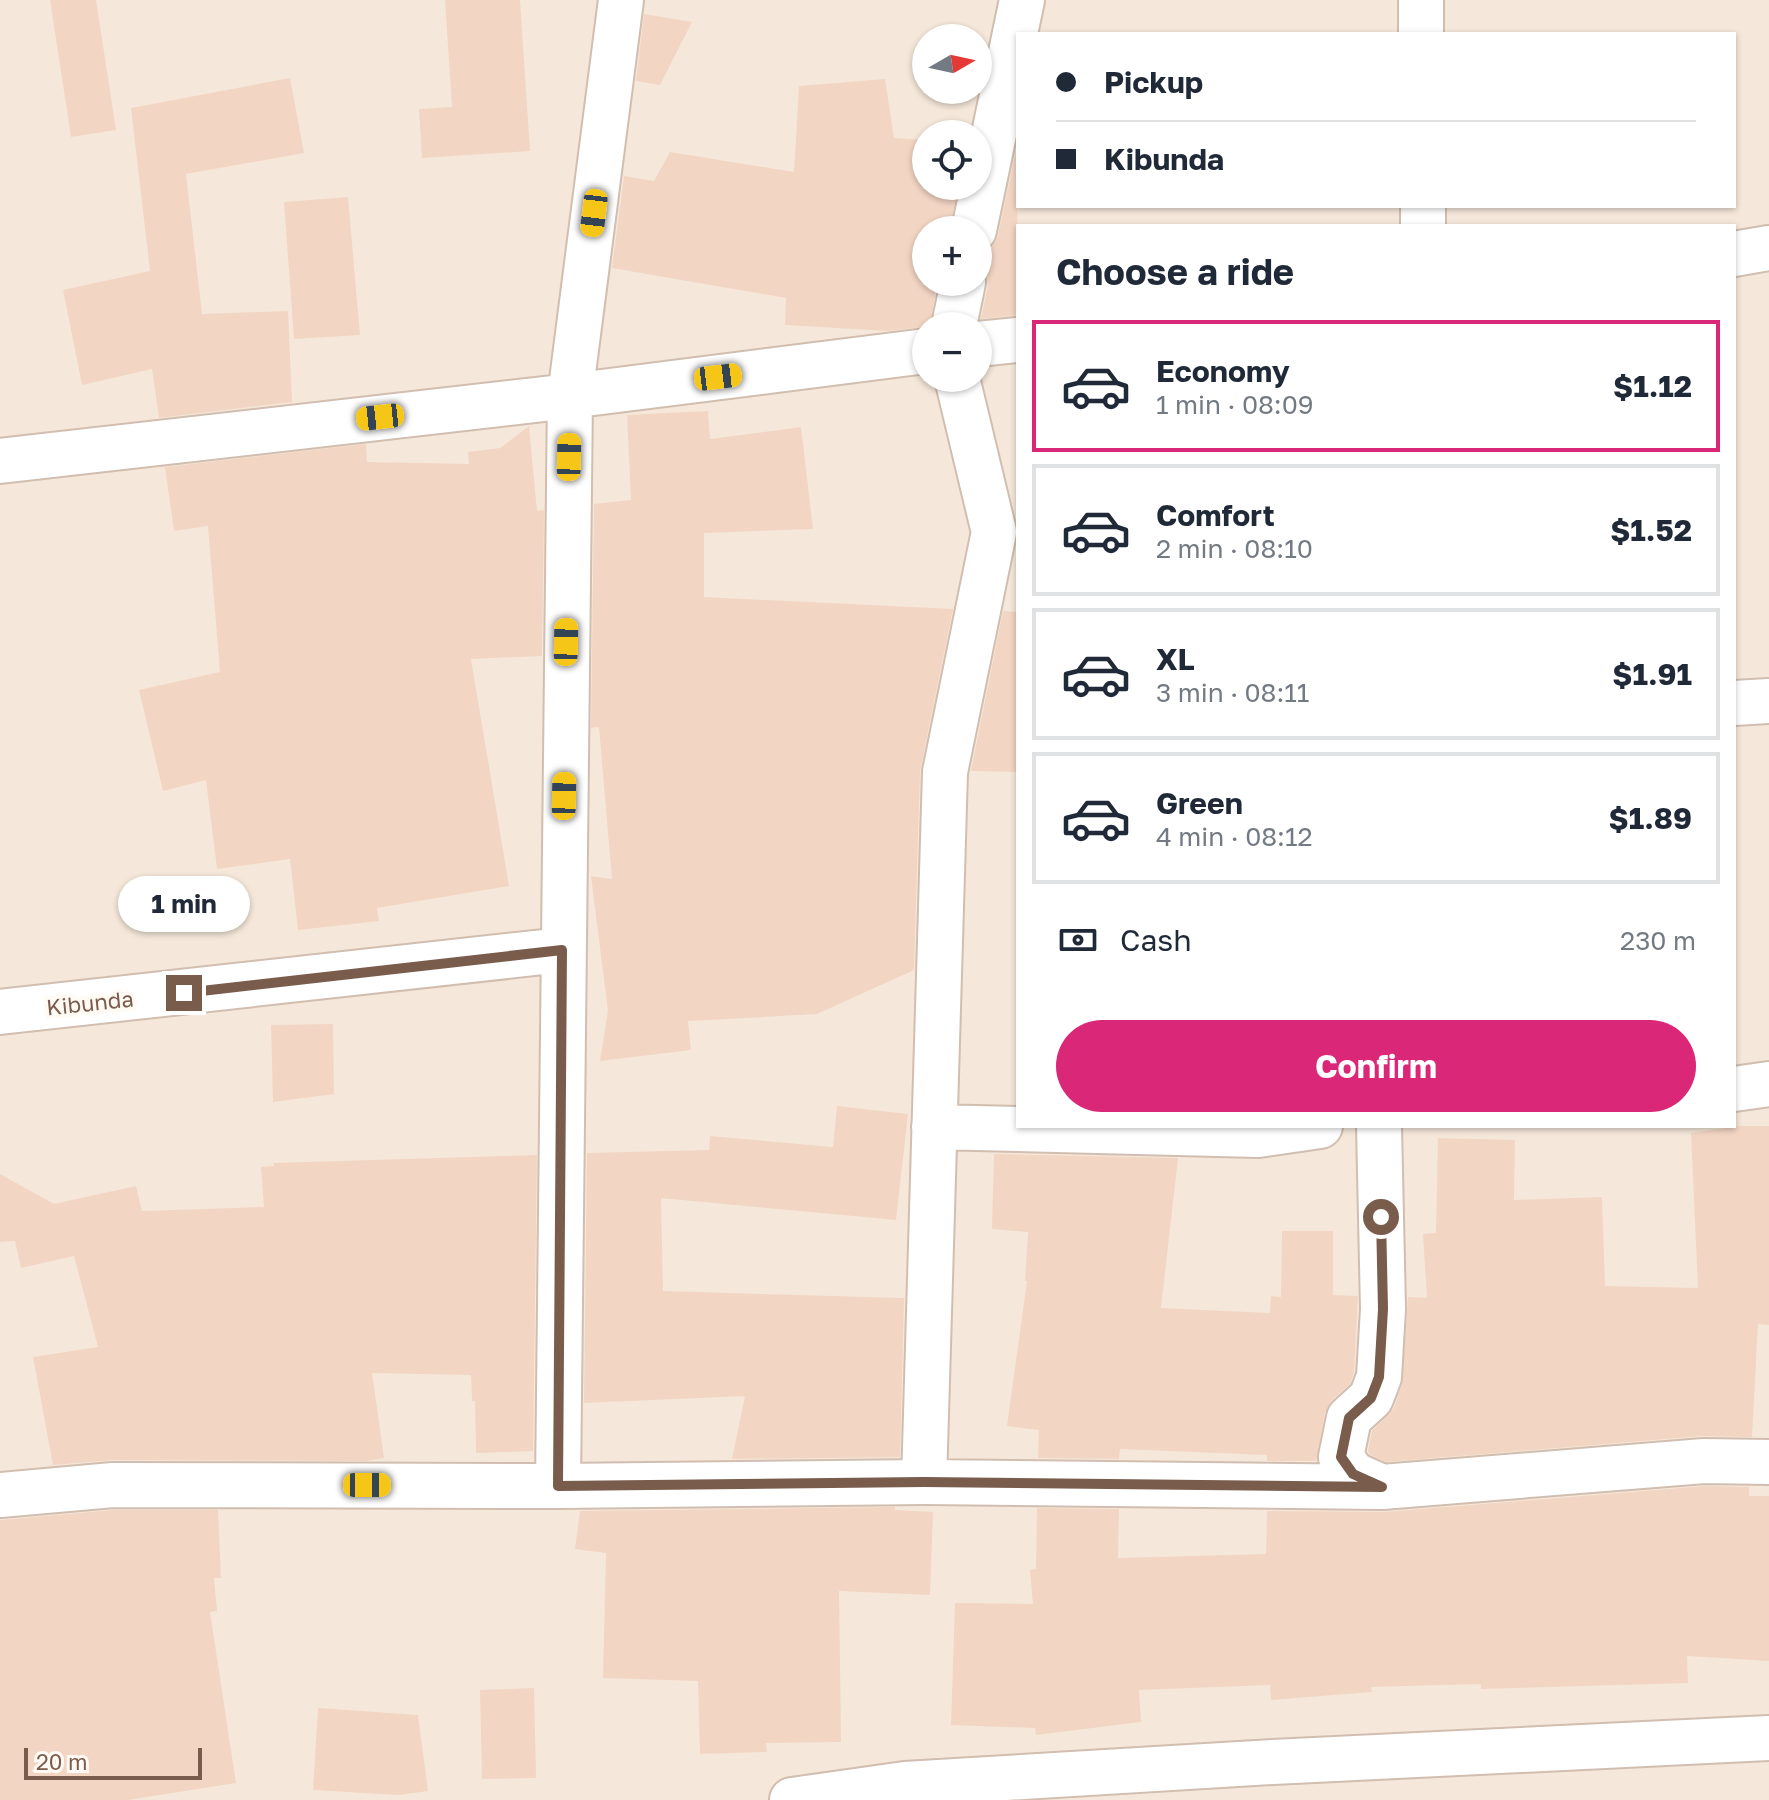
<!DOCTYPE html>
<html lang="en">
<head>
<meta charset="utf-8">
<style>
  :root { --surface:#fff; --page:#f2f2f3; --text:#1f2937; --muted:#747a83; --line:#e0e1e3; --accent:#db2777 }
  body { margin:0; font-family:"Golos Text",sans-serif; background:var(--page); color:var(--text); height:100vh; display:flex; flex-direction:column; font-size:30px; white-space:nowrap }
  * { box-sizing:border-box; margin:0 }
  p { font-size:26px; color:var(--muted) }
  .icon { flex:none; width:44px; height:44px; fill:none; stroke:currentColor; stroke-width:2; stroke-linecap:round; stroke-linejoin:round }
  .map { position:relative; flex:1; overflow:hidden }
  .panel { position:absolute; left:1016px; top:224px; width:720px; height:904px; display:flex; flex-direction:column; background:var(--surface); border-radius:0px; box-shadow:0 2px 6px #0004 }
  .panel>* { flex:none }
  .banner { position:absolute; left:1016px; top:32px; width:720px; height:176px; border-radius:0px; box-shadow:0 2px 6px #0004; display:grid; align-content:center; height:176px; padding:0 40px; background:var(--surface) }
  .needle { width:52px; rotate:81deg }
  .buttons { position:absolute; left:912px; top:24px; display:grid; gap:16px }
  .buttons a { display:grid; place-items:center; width:80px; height:80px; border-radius:50%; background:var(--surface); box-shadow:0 2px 6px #0004; font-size:40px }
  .scale { position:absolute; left:24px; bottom:20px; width:178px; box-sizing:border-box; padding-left:8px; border:4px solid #7a5c4d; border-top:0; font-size:22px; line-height:28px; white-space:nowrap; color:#7a5c4d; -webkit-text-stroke:6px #fffaf3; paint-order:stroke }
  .end { position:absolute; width:36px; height:36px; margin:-18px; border:10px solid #7a5c4d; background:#fff; box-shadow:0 0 0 4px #fff }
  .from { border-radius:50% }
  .bubble { position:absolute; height:56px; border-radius:28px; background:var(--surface); box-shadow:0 2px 6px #0004; font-size:26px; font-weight:700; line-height:56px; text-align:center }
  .car { position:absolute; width:24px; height:48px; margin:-24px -12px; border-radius:10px; box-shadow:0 0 6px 2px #0007; background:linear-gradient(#f5c518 24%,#345 0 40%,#f5c518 0 76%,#345 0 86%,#f5c518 0) }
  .banner b { display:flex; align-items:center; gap:28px; height:76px; font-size:30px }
  .banner b+b { border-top:2px solid var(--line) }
  .banner i { width:20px; height:20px; background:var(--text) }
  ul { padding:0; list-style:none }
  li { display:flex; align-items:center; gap:24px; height:132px; margin:0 16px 12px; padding:0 24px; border:4px solid var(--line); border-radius:0px }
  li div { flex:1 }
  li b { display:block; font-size:30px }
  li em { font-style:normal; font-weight:700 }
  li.on { border-color:var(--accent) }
  li>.icon { width:72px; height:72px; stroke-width:1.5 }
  h2 { padding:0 40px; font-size:36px; line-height:96px }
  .pay { display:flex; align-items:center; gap:20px; height:88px; padding:0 40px; font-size:30px }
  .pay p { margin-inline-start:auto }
  .action { display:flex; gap:16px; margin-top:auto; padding:16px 40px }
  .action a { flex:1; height:92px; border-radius:48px; background:var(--accent); color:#fff; font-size:32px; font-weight:700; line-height:92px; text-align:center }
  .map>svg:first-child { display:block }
  .residential { fill:#f5e8da; fill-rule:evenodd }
  .building { fill:#f3d5c3 }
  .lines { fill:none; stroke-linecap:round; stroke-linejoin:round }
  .street-casing { stroke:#d1beb0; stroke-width:48 }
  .street { stroke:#fff; stroke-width:44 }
  .route { stroke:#7a5c4d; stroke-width:10 }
  .labels { text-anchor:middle; stroke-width:8; stroke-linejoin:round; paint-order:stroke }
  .street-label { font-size:22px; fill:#7a5c4d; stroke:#fffaf3 }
</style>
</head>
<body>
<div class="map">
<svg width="1769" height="1800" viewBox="0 0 1769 1800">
  <rect width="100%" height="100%" fill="#fdf6ec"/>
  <path class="residential" d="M 0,0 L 1769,0 L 1769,1800 L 0,1800 ZM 1018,34 L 1734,34 L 1734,206 L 1018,206 ZM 926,38 L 978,38 L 978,90 L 926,90 ZM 926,134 L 978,134 L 978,186 L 926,186 ZM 1018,226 L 1734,226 L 1734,1126 L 1018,1126 ZM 926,230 L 978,230 L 978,282 L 926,282 ZM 926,326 L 978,326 L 978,378 L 926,378 Z"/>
  <path class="building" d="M 50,0 L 96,0 L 116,130 L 71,137 Z
    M 445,0 L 520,0 L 530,151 L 422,158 L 419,109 L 452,107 Z
    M 644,14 L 692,22 L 660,85 L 636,81 Z
    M 290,78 L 304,153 L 186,174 L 202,314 L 288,311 L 292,402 L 159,418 L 152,369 L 82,385 L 63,290 L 150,271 L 131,108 Z
    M 885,79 L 894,138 L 926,140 L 926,186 L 958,186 L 950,230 L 926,230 L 926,282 L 937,282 L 930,326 L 888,331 L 785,325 L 786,298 L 612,268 L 624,176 L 654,181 L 670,152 L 794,172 L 799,86 Z
    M 1017,145 L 1018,315 L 981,319 L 988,286 L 987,275 L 978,262 L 978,254 L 992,247 L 998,236 Z
    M 348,197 L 360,335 L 294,339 L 284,202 Z
    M 708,411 L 710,439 L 801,427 L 813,529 L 704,533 L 704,597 L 953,609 L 920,771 L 914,970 L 817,1014 L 688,1021 L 691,1050 L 600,1061 L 608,1011 L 591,876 L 612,879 L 599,727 L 591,728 L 594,504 L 631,500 L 627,415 Z
    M 529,426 L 537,511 L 544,510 L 542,656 L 471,659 L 509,886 L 377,908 L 379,921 L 298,930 L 290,859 L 217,869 L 206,780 L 163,791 L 139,690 L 220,672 L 208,526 L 174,531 L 165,467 L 366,444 L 367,462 L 469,464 L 468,452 L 500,448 Z
    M 1003,611 L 1018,612 L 1018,772 L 971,771 Z
    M 333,1024 L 334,1094 L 273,1102 L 271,1025 Z
    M 837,1106 L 908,1114 L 896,1220 L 661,1198 L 663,1291 L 904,1298 L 900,1457 L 732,1459 L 745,1396 L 584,1403 L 587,1153 L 709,1150 L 710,1136 L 833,1147 Z
    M 1741,1126 L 1769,1126 L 1769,1325 L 1758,1324 L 1752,1437 L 1702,1436 L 1386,1462 L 1369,1454 L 1368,1451 L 1372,1431 L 1394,1408 L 1402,1385 L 1408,1297 L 1427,1298 L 1423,1234 L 1436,1233 L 1438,1138 L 1515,1140 L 1514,1200 L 1602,1197 L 1605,1286 L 1698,1288 L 1691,1133 Z
    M 994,1154 L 1178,1158 L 1161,1308 L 1270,1313 L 1271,1296 L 1281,1297 L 1282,1231 L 1333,1231 L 1333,1295 L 1358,1296 L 1354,1372 L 1350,1384 L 1332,1400 L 1325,1412 L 1316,1461 L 1267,1461 L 1267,1455 L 1120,1449 L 1119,1459 L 1038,1458 L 1039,1430 L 1007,1426 L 1027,1281 L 1025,1281 L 1028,1232 L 992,1229 Z
    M 537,1155 L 533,1451 L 476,1453 L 475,1401 L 472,1401 L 471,1375 L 372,1373 L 384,1458 L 366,1461 L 113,1460 L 53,1465 L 33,1357 L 98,1347 L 74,1256 L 21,1268 L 15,1241 L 0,1242 L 0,1174 L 54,1204 L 136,1186 L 142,1211 L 264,1207 L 261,1167 L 274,1166 L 274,1163 Z
    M 1705,1486 L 1749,1487 L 1749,1496 L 1769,1496 L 1769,1661 L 1687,1656 L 1688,1683 L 1481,1689 L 1481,1684 L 1371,1687 L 1372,1692 L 1271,1700 L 1270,1685 L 1139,1690 L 1141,1722 L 1036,1735 L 1035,1728 L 951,1725 L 955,1603 L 1033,1604 L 1030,1570 L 1036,1569 L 1037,1508 L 1119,1509 L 1118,1558 L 1266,1554 L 1267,1511 L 1384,1512 Z
    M 895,1507 L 895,1510 L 933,1512 L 930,1595 L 839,1591 L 841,1742 L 766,1743 L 767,1752 L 700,1754 L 698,1681 L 603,1678 L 606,1553 L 575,1549 L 580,1511 Z
    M 114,1510 L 218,1510 L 221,1578 L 214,1578 L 217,1611 L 210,1612 L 236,1783 L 128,1800 L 0,1800 L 0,1520 Z
    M 534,1688 L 536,1778 L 482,1779 L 480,1690 Z
    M 318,1708 L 418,1715 L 428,1791 L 399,1795 L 313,1790 Z"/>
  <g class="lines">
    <g class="street-casing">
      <path id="street" d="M 1421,0 L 1421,34
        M 1423,206 L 1423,226
        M 974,230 L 1022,0
        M 1734,254 L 1769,248
        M 954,326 L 963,282
        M 978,344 L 1018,340
        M 0,461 L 570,396 L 926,351
        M 1734,703 L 1769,701
        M 0,1012 L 562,950
        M 1734,1089 L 1769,1084
        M 1379,1126 L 1383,1309 L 1379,1377 L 1371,1398 L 1349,1418 L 1341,1457 L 1353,1474 L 1382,1487
        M 934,1127 L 1258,1135 L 1320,1126
        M 924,1482 L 945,772 L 994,532 L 957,378
        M 558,1486 L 570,396 L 621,0
        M 0,1495 L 113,1485 L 558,1486 L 924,1482 L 1382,1487 L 1704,1461 L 1769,1462
        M 792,1800 L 905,1784 L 1273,1762 L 1769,1738"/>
    </g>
    <use href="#street" class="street"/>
  </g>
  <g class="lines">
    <path class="route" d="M 184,993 L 562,950 L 558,1486 L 924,1482 L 1382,1487 L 1353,1474 L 1341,1457 L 1349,1418 L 1371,1398 L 1379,1377 L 1383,1309 L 1381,1217"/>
  </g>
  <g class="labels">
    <g class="street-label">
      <text transform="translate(90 1003) rotate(-6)" y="8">Kibunda</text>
    </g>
  </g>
</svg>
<div class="buttons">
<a><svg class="needle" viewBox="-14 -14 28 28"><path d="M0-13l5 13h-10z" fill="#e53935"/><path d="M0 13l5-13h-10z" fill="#747a83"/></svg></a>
<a><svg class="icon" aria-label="locate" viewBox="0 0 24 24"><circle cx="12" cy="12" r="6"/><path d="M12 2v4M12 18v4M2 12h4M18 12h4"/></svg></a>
<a>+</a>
<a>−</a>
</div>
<div class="scale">20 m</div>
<i class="end from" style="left:1381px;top:1217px"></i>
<i class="end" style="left:184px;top:993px"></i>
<div class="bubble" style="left:118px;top:876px;width:132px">1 min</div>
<i class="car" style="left:594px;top:213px;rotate:187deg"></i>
<i class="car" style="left:718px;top:377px;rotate:83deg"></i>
<i class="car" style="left:380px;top:417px;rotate:264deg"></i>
<i class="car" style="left:569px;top:457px;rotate:1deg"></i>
<i class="car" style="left:566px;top:642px;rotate:1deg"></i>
<i class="car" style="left:564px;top:796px;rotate:1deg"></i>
<i class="car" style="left:367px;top:1485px;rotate:90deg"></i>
<div class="banner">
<b><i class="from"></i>Pickup</b>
<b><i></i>Kibunda</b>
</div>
<section class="panel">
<h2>Choose a ride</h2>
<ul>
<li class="on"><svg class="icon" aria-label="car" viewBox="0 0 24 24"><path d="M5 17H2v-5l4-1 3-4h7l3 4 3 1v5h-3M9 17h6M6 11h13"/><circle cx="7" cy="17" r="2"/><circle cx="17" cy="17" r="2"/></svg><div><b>Economy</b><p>1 min · 08:09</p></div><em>$1.12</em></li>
<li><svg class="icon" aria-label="car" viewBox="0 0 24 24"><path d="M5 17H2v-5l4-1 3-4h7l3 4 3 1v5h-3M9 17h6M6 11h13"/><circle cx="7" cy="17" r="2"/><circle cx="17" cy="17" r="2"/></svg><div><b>Comfort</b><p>2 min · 08:10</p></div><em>$1.52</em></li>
<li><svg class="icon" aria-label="car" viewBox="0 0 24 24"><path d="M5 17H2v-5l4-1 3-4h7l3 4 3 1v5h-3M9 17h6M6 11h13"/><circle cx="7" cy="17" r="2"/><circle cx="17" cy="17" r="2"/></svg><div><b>XL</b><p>3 min · 08:11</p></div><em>$1.91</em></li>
<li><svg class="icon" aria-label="car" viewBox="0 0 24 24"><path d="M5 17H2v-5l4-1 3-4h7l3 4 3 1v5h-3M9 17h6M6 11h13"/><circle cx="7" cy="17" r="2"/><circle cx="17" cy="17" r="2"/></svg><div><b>Green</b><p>4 min · 08:12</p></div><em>$1.89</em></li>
</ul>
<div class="pay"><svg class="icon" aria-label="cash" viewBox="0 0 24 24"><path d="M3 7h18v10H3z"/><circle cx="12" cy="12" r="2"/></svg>Cash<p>230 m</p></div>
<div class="action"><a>Confirm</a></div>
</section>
</div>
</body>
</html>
